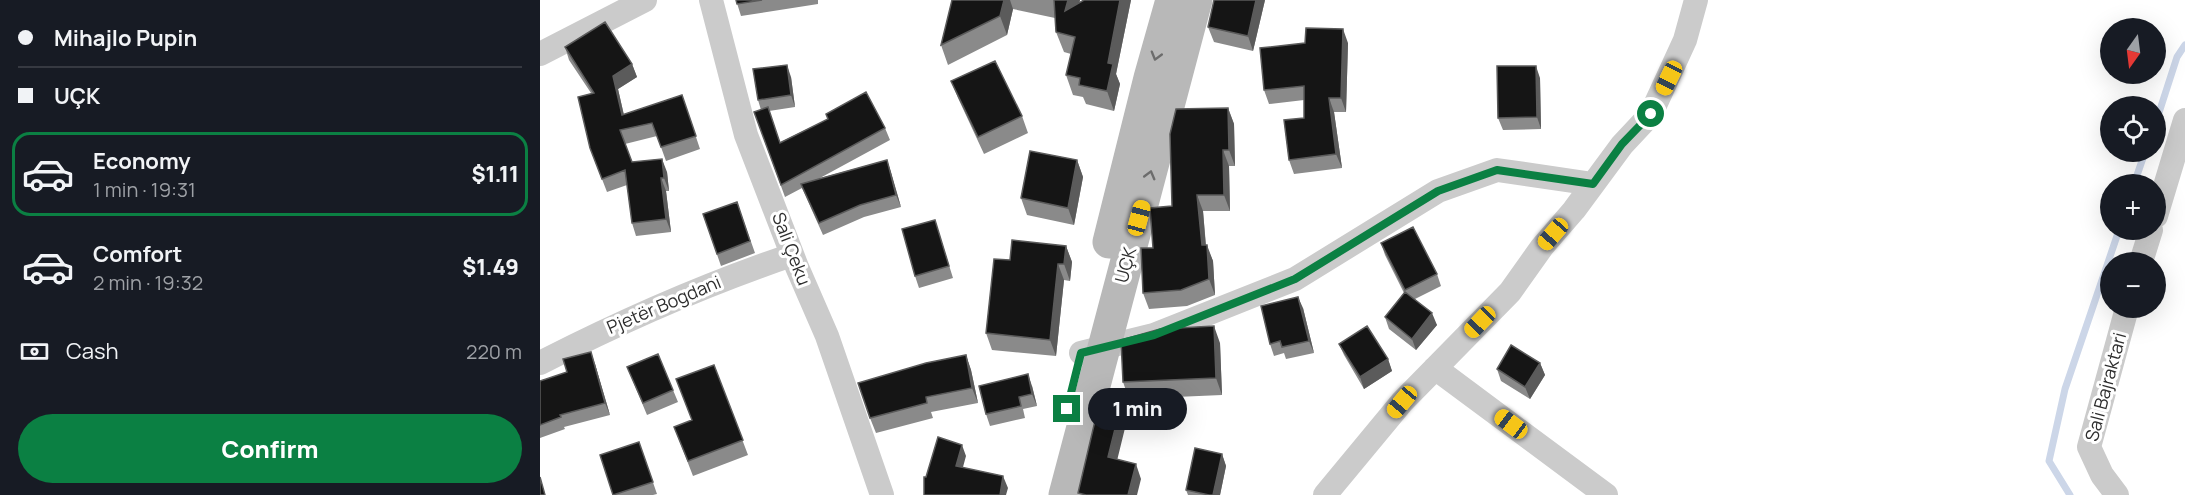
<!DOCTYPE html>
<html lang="en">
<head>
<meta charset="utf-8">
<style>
  :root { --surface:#171b24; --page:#242831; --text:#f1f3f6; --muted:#9ea1a6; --line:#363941; --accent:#0b8043 }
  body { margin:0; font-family:Manrope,sans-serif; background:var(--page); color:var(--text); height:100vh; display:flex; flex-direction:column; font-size:22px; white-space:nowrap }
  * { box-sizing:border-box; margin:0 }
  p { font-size:20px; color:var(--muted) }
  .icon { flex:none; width:33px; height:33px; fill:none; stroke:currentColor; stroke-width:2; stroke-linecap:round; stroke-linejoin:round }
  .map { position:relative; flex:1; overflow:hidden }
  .side { display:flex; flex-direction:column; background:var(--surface); width:540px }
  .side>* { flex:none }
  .banner { display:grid; align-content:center; height:132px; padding:0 18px; background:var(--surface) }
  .needle { width:39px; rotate:194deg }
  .buttons { position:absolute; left:1560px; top:18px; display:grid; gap:12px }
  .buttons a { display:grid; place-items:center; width:66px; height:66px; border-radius:50%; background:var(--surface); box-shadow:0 6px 24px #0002; font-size:30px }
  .end { position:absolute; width:27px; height:27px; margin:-14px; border:8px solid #0b8043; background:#fff; box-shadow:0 0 0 3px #fff }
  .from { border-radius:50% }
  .bubble { position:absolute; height:42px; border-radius:21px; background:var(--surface); box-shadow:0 6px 24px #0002; font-size:20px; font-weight:800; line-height:42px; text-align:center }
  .car { position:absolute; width:18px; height:36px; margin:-18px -9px; border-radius:8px; box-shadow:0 0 4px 2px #0007; background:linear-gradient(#f5c518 24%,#345 0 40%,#f5c518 0 76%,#345 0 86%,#f5c518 0) }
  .banner b { display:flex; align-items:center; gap:21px; height:57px; font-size:22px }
  .banner b+b { border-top:2px solid var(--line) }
  .banner i { width:15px; height:15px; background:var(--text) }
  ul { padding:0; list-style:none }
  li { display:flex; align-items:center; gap:18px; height:84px; margin:0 12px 9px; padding:0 6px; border:3px solid transparent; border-radius:18px }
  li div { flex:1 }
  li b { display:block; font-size:22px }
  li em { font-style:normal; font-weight:800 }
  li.current { border-color:var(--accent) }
  li>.icon { width:54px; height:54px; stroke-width:1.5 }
  .pay { display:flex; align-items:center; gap:15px; height:66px; padding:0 18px; font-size:22px }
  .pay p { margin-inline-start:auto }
  .action { display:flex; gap:12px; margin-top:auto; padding:12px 18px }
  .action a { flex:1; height:69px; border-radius:36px; background:var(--accent); color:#fff; font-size:24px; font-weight:800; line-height:69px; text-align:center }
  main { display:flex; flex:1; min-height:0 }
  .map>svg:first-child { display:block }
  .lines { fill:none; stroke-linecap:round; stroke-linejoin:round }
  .stream { stroke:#ccd6e8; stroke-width:7 }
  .minor { stroke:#cbcbcb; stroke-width:24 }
  .secondary { stroke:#b8b8b8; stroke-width:33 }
  .wall { fill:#8a8a8a }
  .shaded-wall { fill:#5b5b5b }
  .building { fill:#151515; stroke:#5b5b5b; stroke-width:1.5 }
  .oneway { stroke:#6c6c6c }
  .route { stroke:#0b8043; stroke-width:8 }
  .labels { text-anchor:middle; stroke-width:6; stroke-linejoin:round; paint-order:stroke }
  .street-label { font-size:18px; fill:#2e2e2e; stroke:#fff }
</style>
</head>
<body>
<main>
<section class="side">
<div class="banner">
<b><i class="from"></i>Mihajlo Pupin</b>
<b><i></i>UÇK</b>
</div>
<ul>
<li class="current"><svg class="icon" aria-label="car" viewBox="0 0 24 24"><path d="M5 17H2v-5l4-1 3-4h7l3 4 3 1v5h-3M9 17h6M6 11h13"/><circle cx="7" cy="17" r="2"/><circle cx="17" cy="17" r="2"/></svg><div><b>Economy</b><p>1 min · 19:31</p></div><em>$1.11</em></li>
<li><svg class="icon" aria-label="car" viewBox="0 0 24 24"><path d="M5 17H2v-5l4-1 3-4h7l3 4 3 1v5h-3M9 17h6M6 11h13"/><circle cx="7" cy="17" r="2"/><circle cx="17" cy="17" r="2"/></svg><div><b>Comfort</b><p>2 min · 19:32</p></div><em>$1.49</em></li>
</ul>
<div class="pay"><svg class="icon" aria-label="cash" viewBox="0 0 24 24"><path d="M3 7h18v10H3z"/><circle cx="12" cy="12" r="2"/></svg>Cash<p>220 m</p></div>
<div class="action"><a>Confirm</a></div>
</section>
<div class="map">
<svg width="1645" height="495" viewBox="0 0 1645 495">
  <rect width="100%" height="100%" fill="#fff"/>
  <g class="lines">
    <path class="stream" d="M 1616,122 L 1637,57 L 1645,45
      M 1594,184 L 1605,152
      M 1530,495 L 1509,461 L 1525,389 L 1579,230"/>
    <path class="minor" d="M 171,0 L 206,135 L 257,267 L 287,336 L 342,495
      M 0,54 L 105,0
      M 1616,216 L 1645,120
      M 1601,262 L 1611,230
      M 541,353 L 614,335 L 755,279 L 898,191 L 957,170 L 1053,184
      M 0,363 C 82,321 166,284 252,255
      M 895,368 L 1066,495
      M 785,495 L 862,402 L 970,292 L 1002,247 L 1034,210 L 1082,145 L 1111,114 L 1145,40 L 1156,0
      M 1577,495 L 1562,475 L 1549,447 L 1587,308"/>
    <path class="secondary" d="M 569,242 L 610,78 L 632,0
      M 525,495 L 656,0"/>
  </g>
  <path class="wall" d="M 196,0 L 278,0 L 278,4 L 201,16 Z
    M 412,0 L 540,0 L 539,3 L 544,0 L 591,0 L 576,74 L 580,84 L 574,111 L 546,104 L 543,97 L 533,95 L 526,75 L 531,54 L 524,52 L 516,32 L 515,18 L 473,9 L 467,35 L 408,65 L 401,45 Z
    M 725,0 L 713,51 L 674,42 L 668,27 Z
    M 808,43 L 806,112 L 794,112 L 802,168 L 754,174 L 749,160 L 764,118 L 764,100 L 729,104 L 724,90 Z
    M 25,47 L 92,64 L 97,77 L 78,89 L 84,115 L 142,95 L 160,149 L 126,161 L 117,136 L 85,144 L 92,162 L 127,172 L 129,191 L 126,191 L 131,232 L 96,236 L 92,223 L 87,185 L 67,192 L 50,148 L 51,93 L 29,60 Z
    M 251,77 L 255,107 L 229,111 L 240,142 L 288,119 L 286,114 L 345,128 L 350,140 L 280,178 L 347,160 L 361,207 L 324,217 L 283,235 L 262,188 L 245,197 L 214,112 L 221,110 L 218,100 Z
    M 1000,78 L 1001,129 L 963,130 L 958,118 Z
    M 411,81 L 482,116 L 488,133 L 444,154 L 418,98 Z
    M 688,108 L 694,124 L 695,166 L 689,166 L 690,211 L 663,211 L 666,245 L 673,261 L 675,295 L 647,306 L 609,309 L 603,293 L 613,248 L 632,206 Z
    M 537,160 L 543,177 L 534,225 L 487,215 L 481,198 Z
    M 197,202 L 215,253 L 181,266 L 163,214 Z
    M 395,220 L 413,278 L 379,288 L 375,276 Z
    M 841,243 L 897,274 L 901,286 L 875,299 L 897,325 L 876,350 L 849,329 L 845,317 L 864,293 L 845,255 Z
    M 526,246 L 532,262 L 530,281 L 524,280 L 516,356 L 452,350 L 446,333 L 470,260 Z
    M 763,308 L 774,353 L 746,359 L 744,353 L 734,356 L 730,344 Z
    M 680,343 L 682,395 L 589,399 L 583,382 Z
    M 799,344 L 848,359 L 852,371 L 824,389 L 804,355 Z
    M 426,355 L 431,370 L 438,403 L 391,412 L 393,418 L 336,433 L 330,418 Z
    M 1000,363 L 1005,375 L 990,399 L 961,381 L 957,369 Z
    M 55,364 L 70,415 L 24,427 L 25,429 L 0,438 L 0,381 Z
    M 174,365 L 208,455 L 153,476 L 134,427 L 152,421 Z
    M 87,367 L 133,390 L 138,402 L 107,415 Z
    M 492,386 L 497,406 L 483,409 L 485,418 L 450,426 L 446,414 Z
    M 99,442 L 117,494 L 113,495 L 73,495 Z
    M 682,454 L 686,466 L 680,495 L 648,495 L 646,490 Z"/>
  <path class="shaded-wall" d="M 464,0 L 470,0 L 473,9 L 467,35 L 460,16 Z
    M 528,0 L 540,0 L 533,30 L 525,11 Z
    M 580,0 L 591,0 L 576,74 L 580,84 L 574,111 L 567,91 L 568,63 Z
    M 716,0 L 725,0 L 713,51 L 708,36 Z
    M 803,29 L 808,43 L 806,112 L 801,98 Z
    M 92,64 L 97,77 L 78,89 L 87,129 L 82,115 L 73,76 Z
    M 247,65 L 251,77 L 255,107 L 251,95 Z
    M 996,66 L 1000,78 L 1001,129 L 997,117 Z
    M 789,98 L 794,112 L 802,168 L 796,154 Z
    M 688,108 L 694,124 L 695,166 L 689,150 Z
    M 683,150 L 689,166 L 690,211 L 684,195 Z
    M 122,159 L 127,172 L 129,191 L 124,178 Z
    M 347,160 L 351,172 L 361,207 L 356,195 Z
    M 537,160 L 543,177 L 534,225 L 528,208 Z
    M 121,178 L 126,191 L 131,232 L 126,219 Z
    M 657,195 L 663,211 L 667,261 L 662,245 Z
    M 667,245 L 673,261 L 675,295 L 669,279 Z
    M 526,246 L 532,262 L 530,281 L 524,264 Z
    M 518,264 L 524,280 L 516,356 L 510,340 Z
    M 758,297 L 763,308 L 774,353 L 769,341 Z
    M 892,313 L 897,325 L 876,350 L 872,339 Z
    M 674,326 L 680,343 L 682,395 L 676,378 Z
    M 51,352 L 55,364 L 70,415 L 65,403 Z
    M 426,355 L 431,370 L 438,403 L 432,388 Z
    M 848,359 L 852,371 L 824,389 L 820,377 Z
    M 1000,363 L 1005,375 L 990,399 L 985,387 Z
    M 488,374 L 492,386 L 497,406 L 492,394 Z
    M 580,409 L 586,424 L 574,473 L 568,457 Z
    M 422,445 L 426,456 L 420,478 L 416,466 Z
    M 682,454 L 686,466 L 680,495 L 673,495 Z
    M 596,464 L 601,479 L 597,495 L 588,495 Z
    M 463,476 L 468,488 L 466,495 L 460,495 Z"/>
  <path class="building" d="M 196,0 L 222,0 L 197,4 Z
    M 412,0 L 464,0 L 460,16 L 401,45 Z
    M 514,0 L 528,0 L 525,11 L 544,0 L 580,0 L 568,63 L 573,64 L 567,91 L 539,85 L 540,78 L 526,75 L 535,37 L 516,32 Z
    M 674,0 L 716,0 L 708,36 L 668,27 Z
    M 65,22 L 92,64 L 73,76 L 82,115 L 142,95 L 156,136 L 121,147 L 112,123 L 80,130 L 92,162 L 122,159 L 124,178 L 121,178 L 126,219 L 92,223 L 85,170 L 62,179 L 50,148 L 38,97 L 54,93 L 25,47 Z
    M 766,28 L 803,29 L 801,98 L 789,98 L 796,154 L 749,160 L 744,120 L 764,118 L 764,86 L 724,90 L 720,48 L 765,43 Z
    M 455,61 L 482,116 L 438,137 L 411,81 Z
    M 247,65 L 251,95 L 218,100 L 213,69 Z
    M 957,66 L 996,66 L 997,117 L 958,118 Z
    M 326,92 L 345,128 L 241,185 L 214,112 L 228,107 L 240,143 L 288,119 L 286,114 Z
    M 688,108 L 689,150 L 683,150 L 684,195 L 657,195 L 662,245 L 667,245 L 669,279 L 641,290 L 603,293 L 601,248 L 613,248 L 610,208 L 632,206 L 630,134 L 636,109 Z
    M 490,151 L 537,160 L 528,208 L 481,198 Z
    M 347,160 L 356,195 L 320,205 L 279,223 L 261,184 Z
    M 197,202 L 210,241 L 177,254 L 163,214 Z
    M 395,220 L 409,266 L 375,276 L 362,229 Z
    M 873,227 L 897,274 L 865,290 L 841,243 Z
    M 472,240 L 526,246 L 524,264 L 518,264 L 510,340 L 446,333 L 454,259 L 470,260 Z
    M 865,292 L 892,313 L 872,339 L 845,317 Z
    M 758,297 L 769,341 L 742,347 L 740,341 L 730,344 L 721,306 Z
    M 674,326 L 676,378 L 583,382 L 581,340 L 620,329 Z
    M 827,326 L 848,359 L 820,377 L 799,344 Z
    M 971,345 L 1000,363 L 985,387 L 957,369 Z
    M 51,352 L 65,403 L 20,415 L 21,417 L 0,425 L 0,381 L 27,372 L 23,359 Z
    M 118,354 L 133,390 L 103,403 L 87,367 Z
    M 426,355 L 432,388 L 386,397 L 387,403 L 330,418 L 318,383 L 386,363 Z
    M 174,365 L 203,440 L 148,461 L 134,427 L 152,420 L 136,379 Z
    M 488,374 L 492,394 L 479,397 L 481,406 L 446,414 L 439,386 Z
    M 559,404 L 580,409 L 568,457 L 596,464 L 588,495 L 546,495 L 538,493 Z
    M 398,437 L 422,445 L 416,466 L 463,476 L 460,495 L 384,495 L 384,477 L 386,477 Z
    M 99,442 L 113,482 L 73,495 L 60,455 Z
    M 655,448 L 682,454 L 673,495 L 669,495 L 646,490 Z
    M 0,477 L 5,495 L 0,495 Z"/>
  <defs><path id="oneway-chevron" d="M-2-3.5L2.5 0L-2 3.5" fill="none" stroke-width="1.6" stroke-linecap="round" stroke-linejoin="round" transform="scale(1.5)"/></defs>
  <g class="oneway">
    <use href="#oneway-chevron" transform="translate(616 56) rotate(106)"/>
    <use href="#oneway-chevron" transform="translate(610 175) rotate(-75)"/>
  </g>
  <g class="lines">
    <path class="route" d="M 527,409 L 541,353 L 614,335 L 755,279 L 898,191 L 957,170 L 1053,184 L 1082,144 L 1111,114"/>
  </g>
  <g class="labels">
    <g class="street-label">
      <text transform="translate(251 249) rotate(69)" y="6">Sali Çeku</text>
      <text transform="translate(586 265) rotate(-75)" y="6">UÇK</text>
      <text transform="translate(124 305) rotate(-23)" y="6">Pjetër Bogdani</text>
      <text transform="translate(1566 387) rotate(-75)" y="6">Sali Bajraktari</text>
    </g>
  </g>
</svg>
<div class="buttons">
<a><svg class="needle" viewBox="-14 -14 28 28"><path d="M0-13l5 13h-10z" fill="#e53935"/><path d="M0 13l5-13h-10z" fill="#9ea1a6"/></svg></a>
<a><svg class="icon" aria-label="locate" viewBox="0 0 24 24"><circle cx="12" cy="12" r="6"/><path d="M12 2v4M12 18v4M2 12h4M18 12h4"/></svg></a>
<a>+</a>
<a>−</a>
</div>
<i class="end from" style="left:1111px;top:114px"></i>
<i class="end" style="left:527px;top:409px"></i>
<div class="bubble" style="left:548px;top:388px;width:99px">1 min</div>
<i class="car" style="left:1129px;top:78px;rotate:206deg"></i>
<i class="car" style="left:599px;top:218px;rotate:15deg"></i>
<i class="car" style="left:1013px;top:234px;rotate:221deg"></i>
<i class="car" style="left:940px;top:322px;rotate:224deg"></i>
<i class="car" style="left:862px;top:402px;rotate:220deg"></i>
<i class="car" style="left:971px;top:424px;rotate:307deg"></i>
</div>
</main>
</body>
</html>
